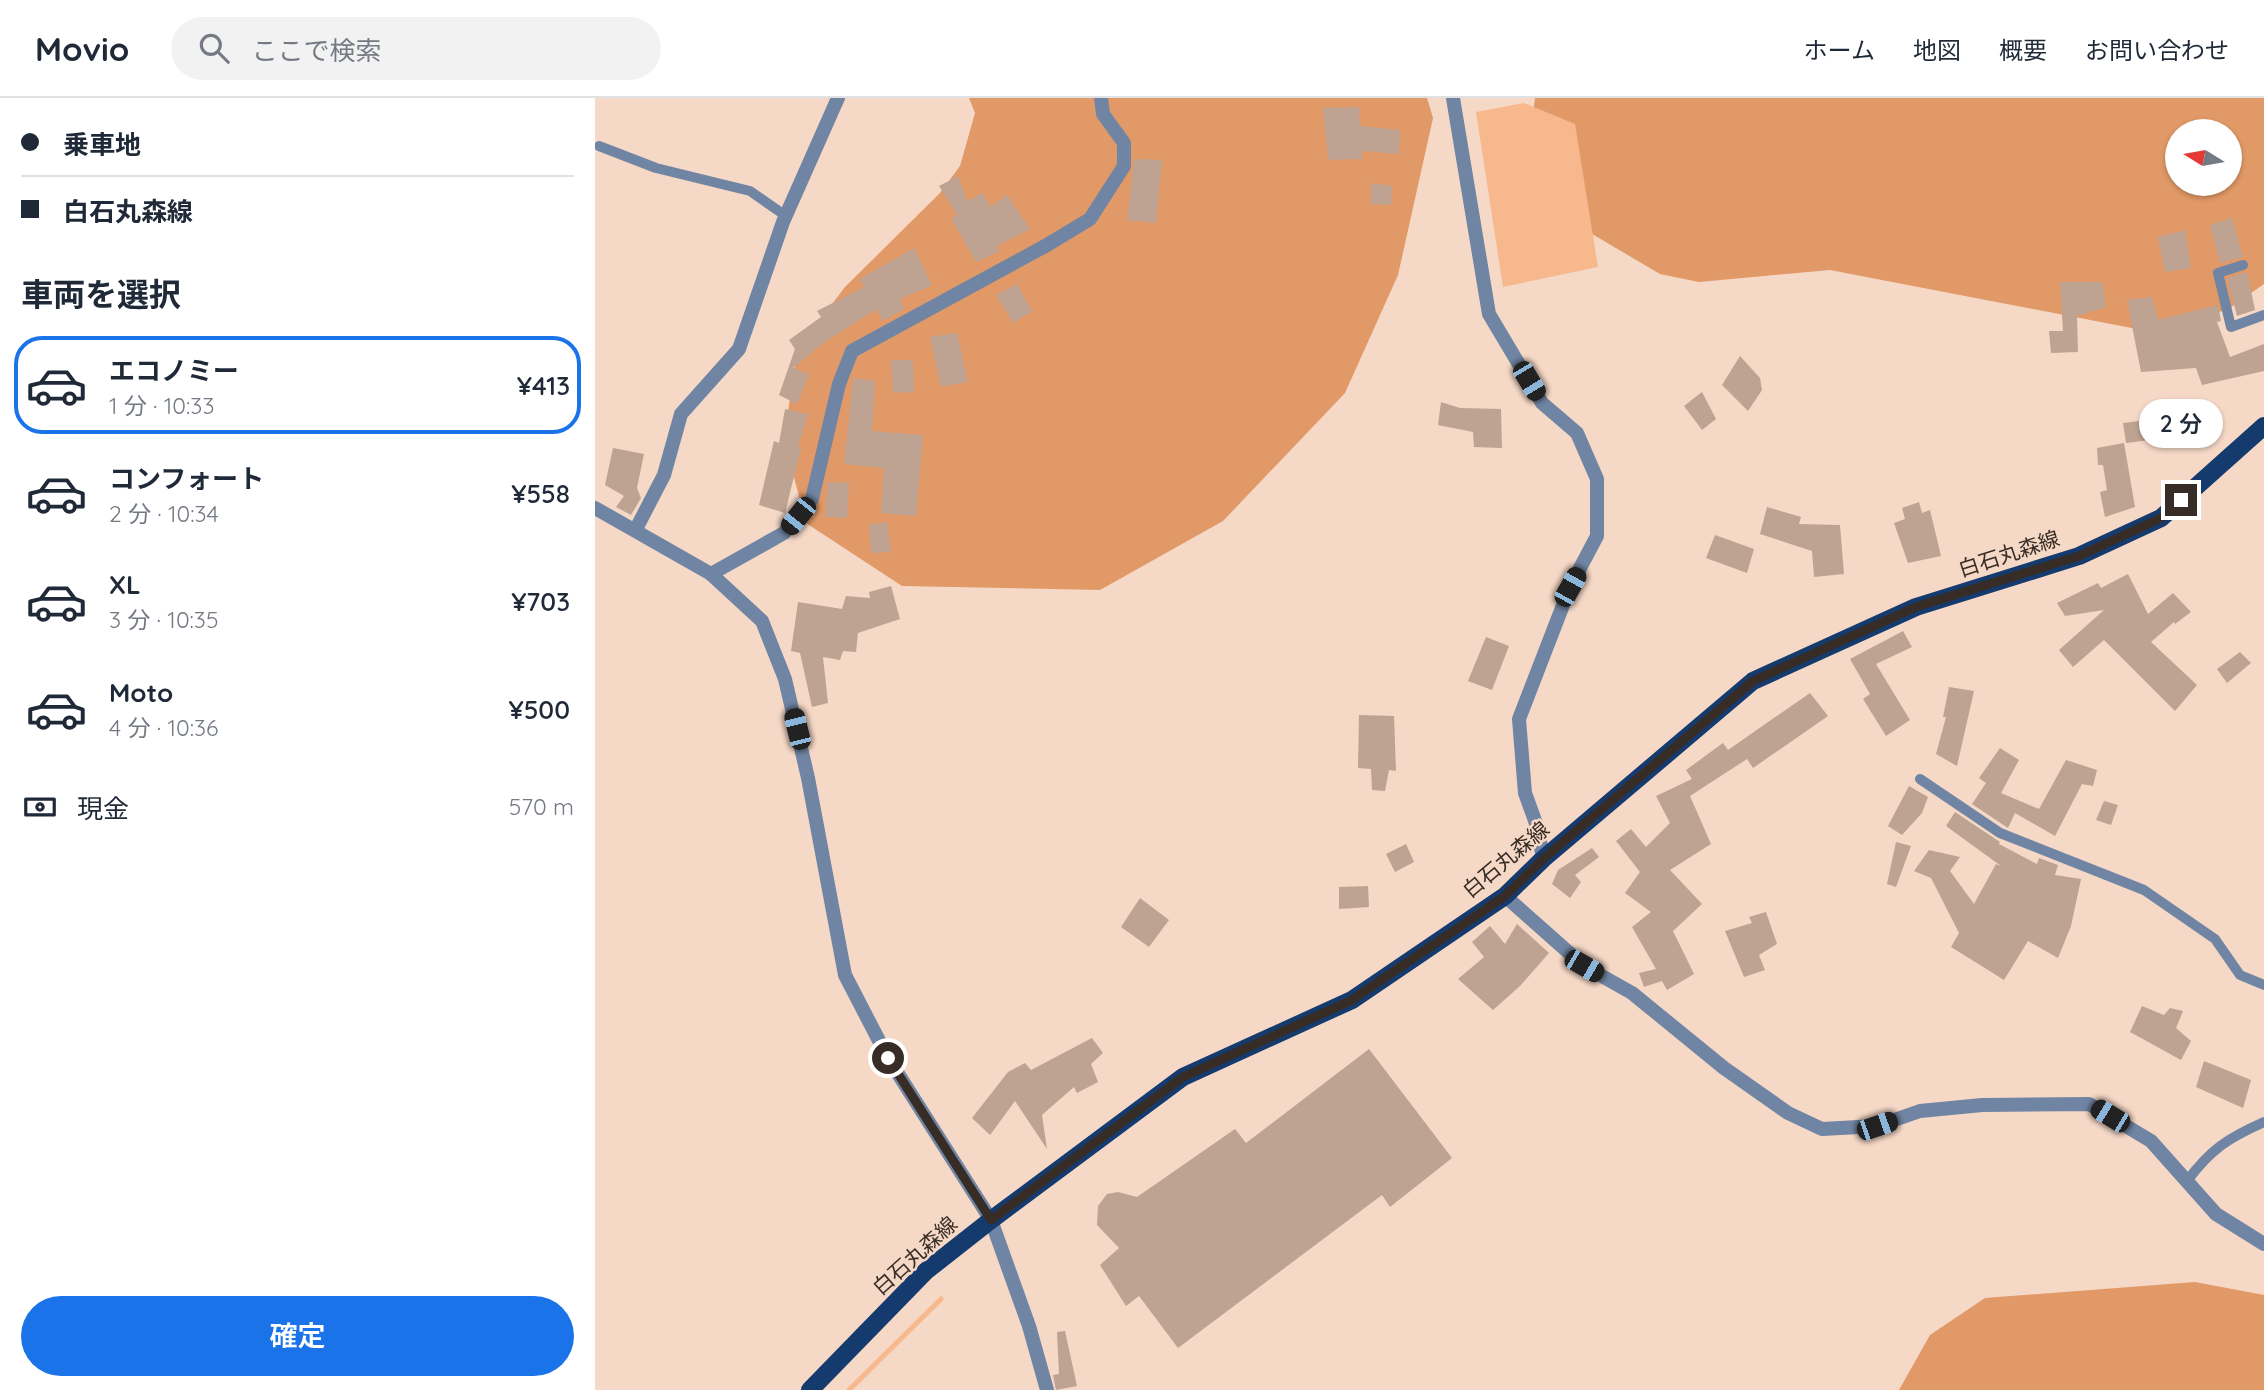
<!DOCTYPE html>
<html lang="ja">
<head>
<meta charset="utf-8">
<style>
  :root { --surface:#fff; --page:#f2f2f3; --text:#1f2937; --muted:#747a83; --line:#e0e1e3; --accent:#1a73e8 }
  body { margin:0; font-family:Quicksand,"Noto Sans JP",sans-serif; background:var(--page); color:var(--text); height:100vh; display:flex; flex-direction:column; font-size:26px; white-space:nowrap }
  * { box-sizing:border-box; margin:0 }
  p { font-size:23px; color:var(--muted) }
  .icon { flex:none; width:38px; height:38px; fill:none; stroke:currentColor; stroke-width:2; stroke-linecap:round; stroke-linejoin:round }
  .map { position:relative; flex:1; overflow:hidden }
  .details { display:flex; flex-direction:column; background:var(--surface); width:595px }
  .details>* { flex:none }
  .top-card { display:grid; align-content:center; height:154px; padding:0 21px; background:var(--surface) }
  .needle { width:46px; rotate:281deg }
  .buttons { position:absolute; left:1570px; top:21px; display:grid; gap:14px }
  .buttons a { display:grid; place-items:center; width:77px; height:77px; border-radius:50%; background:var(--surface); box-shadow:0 2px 5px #0004; font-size:35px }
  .end { position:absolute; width:32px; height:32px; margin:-16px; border:9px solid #382d26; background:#fff; box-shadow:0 0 0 4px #fff }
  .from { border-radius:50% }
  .bubble { position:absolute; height:49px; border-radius:24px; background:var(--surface); box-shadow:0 2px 5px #0004; font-size:23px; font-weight:600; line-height:49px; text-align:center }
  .car { position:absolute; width:21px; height:42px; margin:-21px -10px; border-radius:9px; box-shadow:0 0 5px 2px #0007; background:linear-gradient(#222 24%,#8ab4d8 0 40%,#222 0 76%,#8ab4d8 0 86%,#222 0) }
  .top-card b { display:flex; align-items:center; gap:24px; height:66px; font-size:26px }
  .top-card b+b { border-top:2px solid var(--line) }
  .top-card i { width:18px; height:18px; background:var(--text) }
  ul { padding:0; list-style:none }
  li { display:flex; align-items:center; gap:21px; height:98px; margin:0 14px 10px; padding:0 7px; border:4px solid transparent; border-radius:28px }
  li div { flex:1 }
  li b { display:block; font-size:26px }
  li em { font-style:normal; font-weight:600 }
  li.selected { border-color:var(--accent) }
  li>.icon { width:63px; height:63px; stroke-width:1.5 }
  h2 { padding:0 21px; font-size:32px; line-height:84px }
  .pay { display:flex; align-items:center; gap:18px; height:77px; padding:0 21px; font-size:26px }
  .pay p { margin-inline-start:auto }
  .primary-button { display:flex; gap:14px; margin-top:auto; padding:14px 21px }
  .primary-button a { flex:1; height:80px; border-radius:42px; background:var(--accent); color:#fff; font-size:28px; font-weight:600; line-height:80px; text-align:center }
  header { display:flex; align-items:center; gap:42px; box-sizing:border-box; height:98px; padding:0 35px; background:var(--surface); border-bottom:2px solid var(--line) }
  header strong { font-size:33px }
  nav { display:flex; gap:38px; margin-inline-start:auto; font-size:24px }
  .search { width:490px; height:63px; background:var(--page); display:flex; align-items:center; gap:18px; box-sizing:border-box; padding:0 24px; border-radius:38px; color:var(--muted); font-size:26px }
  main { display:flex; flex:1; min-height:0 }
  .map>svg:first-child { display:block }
  .green { fill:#e19967; fill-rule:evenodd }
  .water { fill:#f7b88e }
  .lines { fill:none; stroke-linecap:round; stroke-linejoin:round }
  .stream { stroke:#f7b88e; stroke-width:5 }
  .building { fill:#bea392 }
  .service { stroke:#7085a3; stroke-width:10 }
  .minor { stroke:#7085a3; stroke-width:14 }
  .tertiary { stroke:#7085a3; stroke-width:14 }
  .primary { stroke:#153a6d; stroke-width:18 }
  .route { stroke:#382d26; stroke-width:9 }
  .labels { text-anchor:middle; stroke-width:5; stroke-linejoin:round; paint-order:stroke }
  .street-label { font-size:21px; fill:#382d26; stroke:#f5d8c6 }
</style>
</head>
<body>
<header>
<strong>Movio</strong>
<div class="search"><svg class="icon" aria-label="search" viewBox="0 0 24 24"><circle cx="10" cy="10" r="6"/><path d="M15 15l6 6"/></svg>ここで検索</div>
<nav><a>ホーム</a><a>地図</a><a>概要</a><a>お問い合わせ</a></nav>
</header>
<main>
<section class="details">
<div class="top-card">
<b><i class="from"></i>乗車地</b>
<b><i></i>白石丸森線</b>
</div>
<h2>車両を選択</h2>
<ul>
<li class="selected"><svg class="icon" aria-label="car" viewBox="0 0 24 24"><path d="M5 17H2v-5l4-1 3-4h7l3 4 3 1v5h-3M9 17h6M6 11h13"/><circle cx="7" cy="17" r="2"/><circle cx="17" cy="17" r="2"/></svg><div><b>エコノミー</b><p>1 分 · 10:33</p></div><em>¥413</em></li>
<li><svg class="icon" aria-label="car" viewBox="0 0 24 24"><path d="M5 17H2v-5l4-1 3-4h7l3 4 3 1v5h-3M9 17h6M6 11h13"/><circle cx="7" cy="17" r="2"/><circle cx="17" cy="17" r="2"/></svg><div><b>コンフォート</b><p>2 分 · 10:34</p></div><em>¥558</em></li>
<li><svg class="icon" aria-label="car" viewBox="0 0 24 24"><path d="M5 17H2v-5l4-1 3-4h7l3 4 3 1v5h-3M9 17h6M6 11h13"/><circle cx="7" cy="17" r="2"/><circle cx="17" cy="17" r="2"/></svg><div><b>XL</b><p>3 分 · 10:35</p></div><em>¥703</em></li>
<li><svg class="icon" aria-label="car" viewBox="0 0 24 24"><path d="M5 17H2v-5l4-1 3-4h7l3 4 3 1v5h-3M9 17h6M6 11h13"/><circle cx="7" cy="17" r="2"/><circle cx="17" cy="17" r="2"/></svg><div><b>Moto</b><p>4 分 · 10:36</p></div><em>¥500</em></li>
</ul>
<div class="pay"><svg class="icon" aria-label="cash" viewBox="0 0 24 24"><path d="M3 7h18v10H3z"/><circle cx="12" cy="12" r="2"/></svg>現金<p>570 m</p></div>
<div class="primary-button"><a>確定</a></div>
</section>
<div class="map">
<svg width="1669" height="1292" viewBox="0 0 1669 1292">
  <rect width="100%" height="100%" fill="#f5d8c6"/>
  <path class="green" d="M 374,0 L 832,0 L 838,20 L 803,177 L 750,295 L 628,423 L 505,492 L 307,488 L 211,425 L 189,341 L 202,252 L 250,189 L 345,95 L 365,68 L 380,15 Z
    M 940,0 L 1669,0 L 1669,186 L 1632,212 L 1547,232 L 1235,172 L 1104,184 L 1065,176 L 936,100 L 931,69 ZM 1582,33 L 1634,33 L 1634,86 L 1582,86 Z
    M 1600,1184 L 1669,1197 L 1669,1292 L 1304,1292 L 1335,1237 L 1390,1200 Z"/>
  <path class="water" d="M 929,5 L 980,26 L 1003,169 L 908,189 L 881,14 Z"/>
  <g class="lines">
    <path class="stream" d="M 254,1292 L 346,1201"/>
  </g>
  <path class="building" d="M 764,9 L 765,28 L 805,32 L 804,56 L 767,53 L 767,61 L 733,62 L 728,10 Z
    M 539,61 L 567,62 L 561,125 L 532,122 Z
    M 363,78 L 372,103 L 388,95 L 395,109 L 412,97 L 435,131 L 402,148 L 404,153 L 381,164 L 356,120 L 362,117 L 344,88 Z
    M 776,85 L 797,88 L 796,107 L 776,106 Z
    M 1637,120 L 1648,159 L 1625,165 L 1615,127 Z
    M 1590,132 L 1596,170 L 1570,174 L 1563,139 Z
    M 319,150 L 337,187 L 305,201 L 309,211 L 288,223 L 281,211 L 227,246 L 198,270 L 214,276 L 202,306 L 184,297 L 200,251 L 194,242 L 226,219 L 222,213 L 269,189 L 265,181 Z
    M 1652,174 L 1660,212 L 1642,218 L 1632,180 Z
    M 1465,184 L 1507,184 L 1511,209 L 1482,218 L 1483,254 L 1456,255 L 1454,233 L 1468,233 Z
    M 422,186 L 437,213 L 418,225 L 401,197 Z
    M 1557,199 L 1563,222 L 1623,207 L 1626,223 L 1622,224 L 1635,259 L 1669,246 L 1669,273 L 1607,287 L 1601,270 L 1546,274 L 1532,202 Z
    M 362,235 L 373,284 L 346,289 L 335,239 Z
    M 1145,258 L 1165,280 L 1167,292 L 1153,313 L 1127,287 Z
    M 296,262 L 318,262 L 319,294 L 298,295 Z
    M 258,280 L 280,283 L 277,333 L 328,337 L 321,418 L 286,415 L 289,370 L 249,366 Z
    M 1107,294 L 1121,321 L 1107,332 L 1089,308 Z
    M 846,304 L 865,310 L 906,311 L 907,350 L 879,349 L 878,334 L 843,327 Z
    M 190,311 L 213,316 L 203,349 L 206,350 L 190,415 L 164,407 L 179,343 L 184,345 Z
    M 1552,322 L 1555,342 L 1531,345 L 1528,325 Z
    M 1529,345 L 1540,409 L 1510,419 L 1505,394 L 1512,392 L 1508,367 L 1503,367 L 1502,350 Z
    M 18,350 L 49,356 L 42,390 L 46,400 L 36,417 L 21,409 L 29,398 L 10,387 Z
    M 233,384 L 254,385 L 252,420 L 230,419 Z
    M 1324,404 L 1327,415 L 1335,412 L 1346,458 L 1313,465 L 1299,425 L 1310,421 L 1307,410 Z
    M 1172,409 L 1206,419 L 1204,426 L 1245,427 L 1249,476 L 1219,479 L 1217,453 L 1165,436 Z
    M 292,424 L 296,454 L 276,455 L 274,427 Z
    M 1120,437 L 1159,451 L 1152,475 L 1111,460 Z
    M 1533,476 L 1553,516 L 1578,495 L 1596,514 L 1580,526 L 1579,524 L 1556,544 L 1602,587 L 1580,613 L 1509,542 L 1478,569 L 1464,552 L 1509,512 L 1470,518 L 1462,505 L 1503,485 L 1506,490 Z
    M 296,488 L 305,521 L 263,535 L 261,554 L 248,553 L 245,562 L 228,559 L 233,605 L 217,609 L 205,555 L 196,553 L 203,504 L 247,511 L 251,498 L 275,500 L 274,494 Z
    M 1308,533 L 1317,549 L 1281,566 L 1315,622 L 1291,638 L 1268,601 L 1275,596 L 1255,561 Z
    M 891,539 L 914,548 L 897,592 L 873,583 Z
    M 1645,554 L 1656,565 L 1632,585 L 1622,571 Z
    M 1354,589 L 1379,593 L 1362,668 L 1341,656 L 1351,619 L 1348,619 Z
    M 1215,595 L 1233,618 L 1158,670 L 1152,661 L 1095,698 L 1116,746 L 1075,772 L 1107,806 L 1078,833 L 1099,876 L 1072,892 L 1067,883 L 1049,889 L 1044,875 L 1061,871 L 1037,829 L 1056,814 L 1030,795 L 1045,774 L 1021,743 L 1036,731 L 1051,749 L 1075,725 L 1061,698 L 1097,681 L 1091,672 L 1128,645 L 1133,652 Z
    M 764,617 L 799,618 L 801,673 L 794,672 L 790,693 L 777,692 L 776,671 L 763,670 Z
    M 1405,650 L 1424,662 L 1406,695 L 1444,711 L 1471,662 L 1502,672 L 1498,688 L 1487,686 L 1460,738 L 1420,715 L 1413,730 L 1377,706 L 1391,685 L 1384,680 Z
    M 1314,688 L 1333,699 L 1327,715 L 1307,737 L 1293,728 Z
    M 1509,703 L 1523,707 L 1516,727 L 1501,722 Z
    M 1360,714 L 1405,744 L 1404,746 L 1442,766 L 1444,760 L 1463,767 L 1460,777 L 1486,781 L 1476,828 L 1463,860 L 1433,843 L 1409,882 L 1356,849 L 1364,835 L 1336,780 L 1319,773 L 1334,752 L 1365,759 L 1355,773 L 1379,806 L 1401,766 L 1406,768 L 1351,728 Z
    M 1301,744 L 1316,748 L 1301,789 L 1292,786 Z
    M 811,746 L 819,764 L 800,774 L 791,756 Z
    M 997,750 L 1004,759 L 980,777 L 986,784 L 975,800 L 957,786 L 963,772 Z
    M 773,788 L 774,809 L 744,811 L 744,789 Z
    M 545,800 L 574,822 L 554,849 L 526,829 Z
    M 1171,814 L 1182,846 L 1164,857 L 1170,872 L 1149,879 L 1130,833 L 1157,825 L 1154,819 Z
    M 922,826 L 954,855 L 925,888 L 898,912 L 863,881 L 889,859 L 877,844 L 895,828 L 910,846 Z
    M 1547,908 L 1569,917 L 1575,910 L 1588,913 L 1581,930 L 1596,943 L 1586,962 L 1535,934 Z
    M 497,940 L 508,955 L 496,966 L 503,984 L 482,995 L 479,989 L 447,1017 L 452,1051 L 420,1003 L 395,1037 L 377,1020 L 413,974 L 430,965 L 436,972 Z
    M 774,951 L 857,1060 L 795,1109 L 787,1097 L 583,1250 L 544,1198 L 531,1208 L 505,1167 L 524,1150 L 502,1127 L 503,1108 L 512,1096 L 523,1094 L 542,1099 L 640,1031 L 651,1045 Z
    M 1609,963 L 1656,982 L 1648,1010 L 1601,989 Z
    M 470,1233 L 482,1288 L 461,1292 L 458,1277 L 464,1276 L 462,1234 Z"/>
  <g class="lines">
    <path class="service" d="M 4,48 L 61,70 L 155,93 L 191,118
      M 1648,167 L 1623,175 L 1636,229 L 1669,217
      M 1325,681 L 1405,735 L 1549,792 L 1620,841 L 1645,877 L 1669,887
      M 1592,1083 C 1616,1051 1633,1040 1669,1024"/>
    <path class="minor" d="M 858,0 L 894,216 L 947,305 L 982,335 L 1002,381 L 1002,438 L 975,489 L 924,621 L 930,695 L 943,731 L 948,761
      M 41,431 L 69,377 L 86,316 L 144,251 L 188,124 L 243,0
      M 116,476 L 189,435 L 217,401 L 244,286 L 257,253 L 452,147 L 495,121 L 529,68 L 529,45 L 508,16 L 506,0
      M 910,798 L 989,868 L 1037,895 L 1129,970 L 1193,1015 L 1227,1031 L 1282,1028 L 1325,1013 L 1387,1007 L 1494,1006 L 1556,1043 L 1621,1116 L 1669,1146"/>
    <path class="tertiary" d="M 0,410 L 116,476 L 167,523 L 190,581 L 213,680 L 250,877 L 293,960 L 396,1122 L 434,1228 L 452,1292"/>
    <path class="primary" d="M 215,1292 L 331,1173 L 396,1122 L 588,979 L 757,902 L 910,798 L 948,761 L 1158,583 L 1321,509 L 1484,458 L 1566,420 L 1669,328"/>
  </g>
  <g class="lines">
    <path class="route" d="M 293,960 L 396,1122 L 588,979 L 757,902 L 910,798 L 948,761 L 1158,583 L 1321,509 L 1484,458 L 1566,420 L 1586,402"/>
  </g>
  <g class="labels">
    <g class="street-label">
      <text transform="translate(1414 456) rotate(-18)" y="7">白石丸森線</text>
      <text transform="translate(911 762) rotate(-40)" y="7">白石丸森線</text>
      <text transform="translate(320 1158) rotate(-42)" y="7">白石丸森線</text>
    </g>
  </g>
</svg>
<div class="buttons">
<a><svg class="needle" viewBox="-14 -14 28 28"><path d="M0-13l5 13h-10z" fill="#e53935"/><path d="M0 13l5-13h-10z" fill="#747a83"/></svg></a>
</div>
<i class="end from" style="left:293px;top:960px"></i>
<i class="end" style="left:1586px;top:402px"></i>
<div class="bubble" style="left:1544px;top:301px;width:84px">2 分</div>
<i class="car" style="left:934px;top:283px;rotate:149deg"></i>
<i class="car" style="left:203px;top:418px;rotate:219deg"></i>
<i class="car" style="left:975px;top:489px;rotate:29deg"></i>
<i class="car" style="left:202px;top:631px;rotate:346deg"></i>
<i class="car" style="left:989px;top:868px;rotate:120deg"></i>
<i class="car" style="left:1515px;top:1018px;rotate:301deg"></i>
<i class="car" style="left:1282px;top:1028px;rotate:71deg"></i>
</div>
</main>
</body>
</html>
